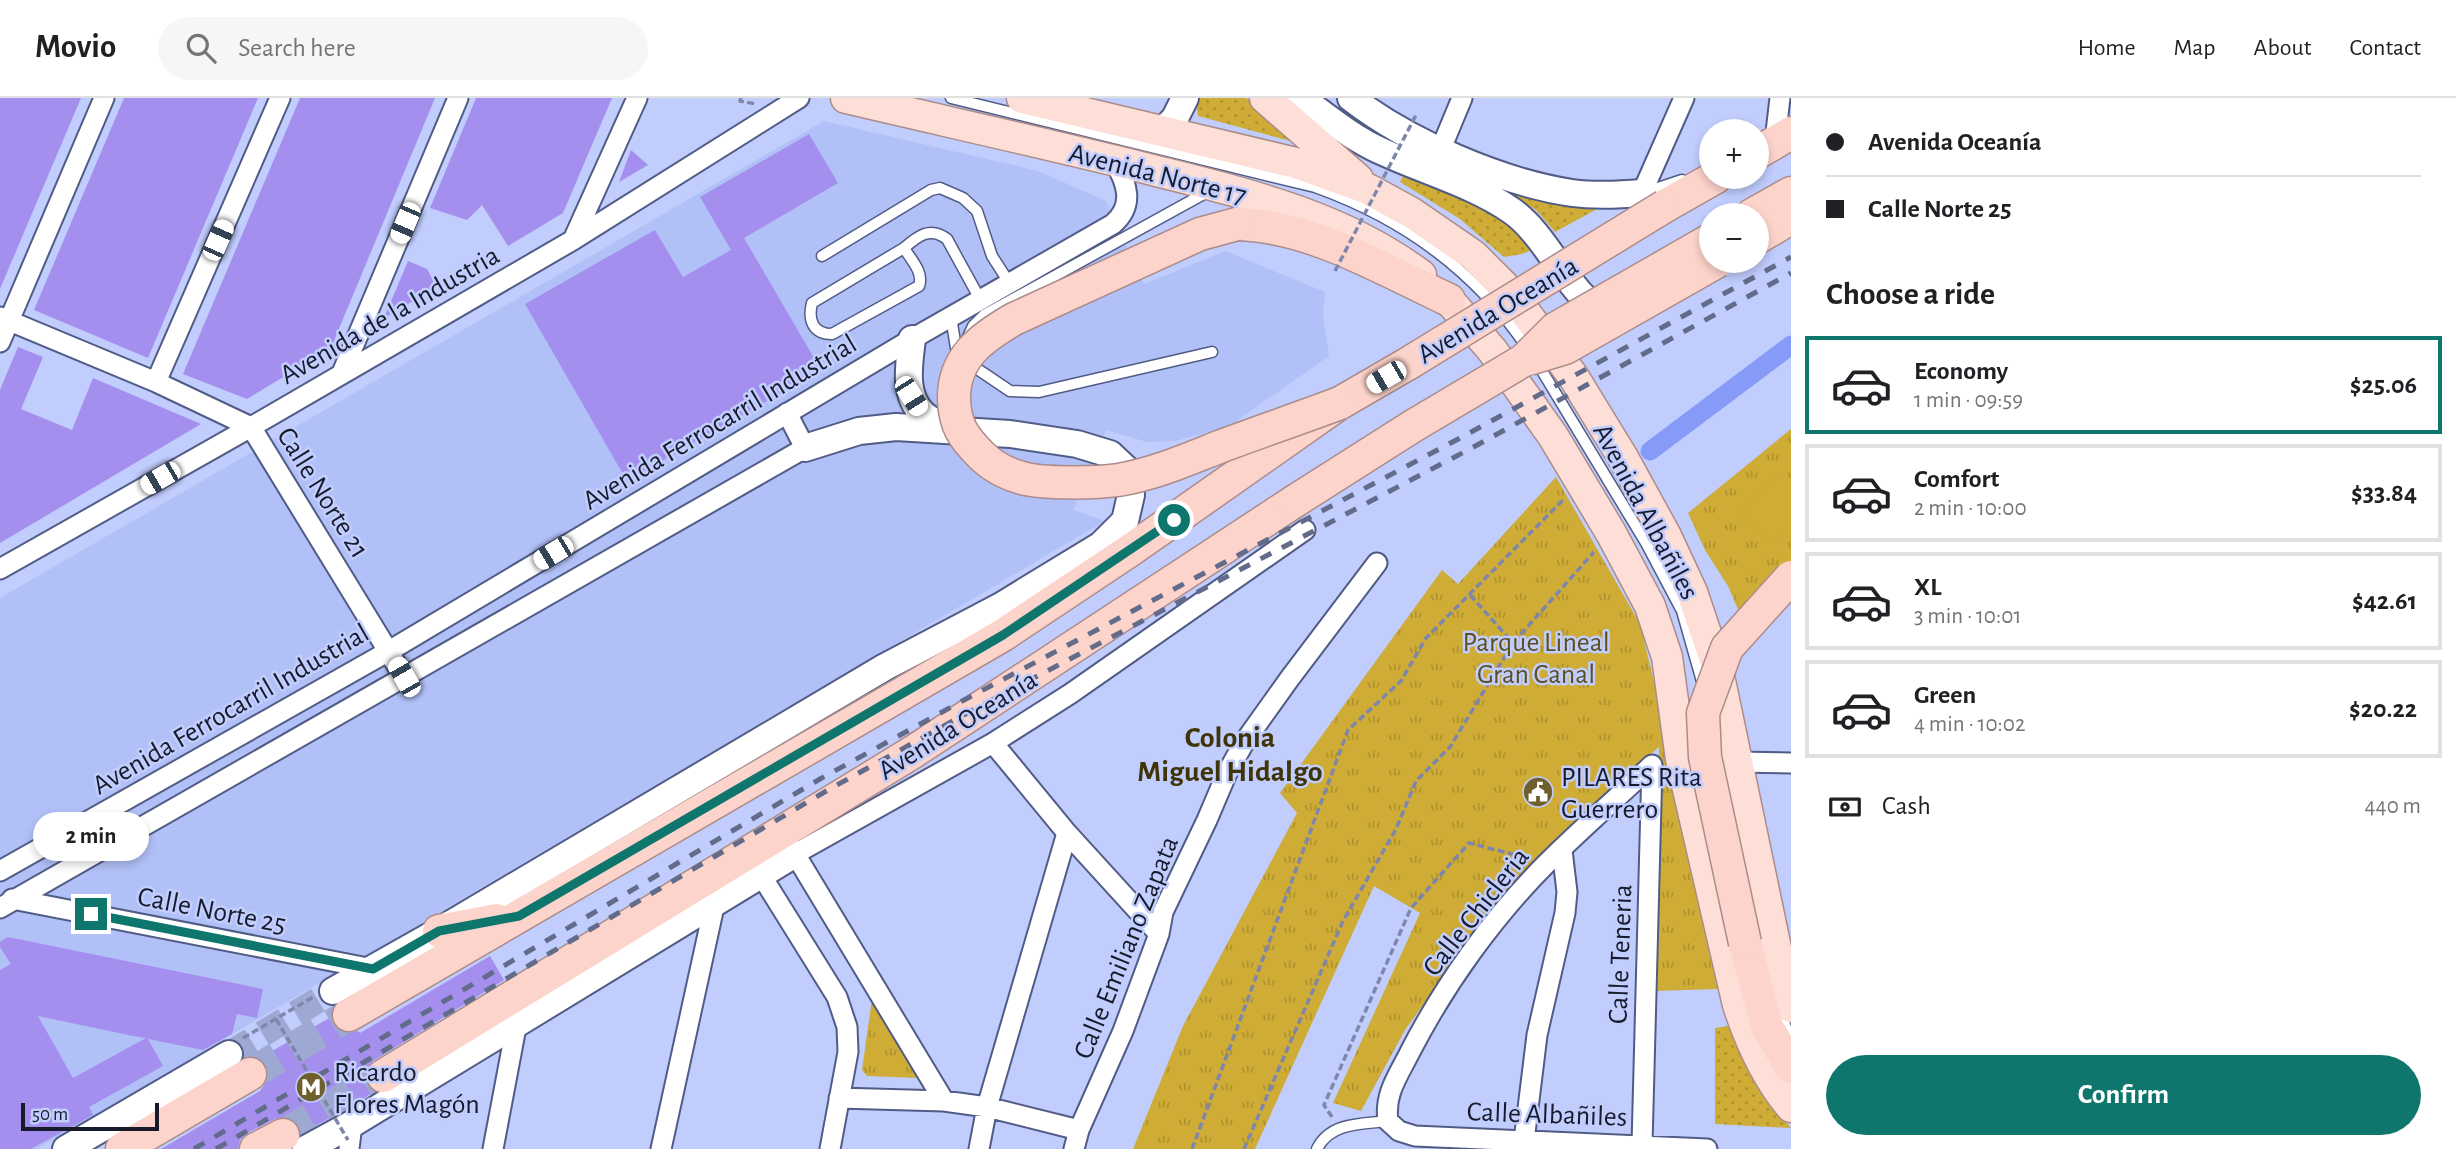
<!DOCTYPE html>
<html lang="en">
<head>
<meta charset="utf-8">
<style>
  :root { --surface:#fff; --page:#f6f6f6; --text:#202124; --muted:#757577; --line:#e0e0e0; --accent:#0f766e }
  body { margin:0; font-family:"Alegreya Sans",sans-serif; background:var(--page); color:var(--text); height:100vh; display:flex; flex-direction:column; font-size:26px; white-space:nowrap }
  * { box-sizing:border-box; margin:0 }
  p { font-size:23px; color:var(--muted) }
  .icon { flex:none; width:38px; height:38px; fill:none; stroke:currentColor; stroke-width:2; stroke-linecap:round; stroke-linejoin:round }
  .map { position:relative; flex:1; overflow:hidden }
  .panel { display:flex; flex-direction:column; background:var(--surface); width:665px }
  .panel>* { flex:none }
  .hud { display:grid; align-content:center; height:154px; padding:0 35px; background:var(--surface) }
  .tools { position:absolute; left:1699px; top:21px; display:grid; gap:14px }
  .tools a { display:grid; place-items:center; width:70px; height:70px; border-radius:50%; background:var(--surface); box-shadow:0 4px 10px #0003; font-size:35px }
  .scale { position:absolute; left:21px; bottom:18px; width:138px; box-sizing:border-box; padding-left:7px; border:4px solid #161a2b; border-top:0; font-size:19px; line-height:24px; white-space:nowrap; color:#161a2b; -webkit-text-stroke:5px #c0cdfd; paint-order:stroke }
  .end { position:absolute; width:32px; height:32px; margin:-16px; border:9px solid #0f766e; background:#fff; box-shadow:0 0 0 4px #fff }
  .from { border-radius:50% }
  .bubble { position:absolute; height:49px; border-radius:24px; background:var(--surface); box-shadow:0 4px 10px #0003; font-size:23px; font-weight:700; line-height:49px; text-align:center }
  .car { position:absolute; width:21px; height:42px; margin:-21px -10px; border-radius:9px; box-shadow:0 0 5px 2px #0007; background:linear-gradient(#fff 24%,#345 0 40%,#fff 0 76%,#345 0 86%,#fff 0) }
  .hud b { display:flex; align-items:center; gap:24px; height:66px; font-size:26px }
  .hud b+b { border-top:2px solid var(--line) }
  .hud i { width:18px; height:18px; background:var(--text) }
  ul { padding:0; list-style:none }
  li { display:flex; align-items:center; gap:21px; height:98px; margin:0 14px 10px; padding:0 21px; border:4px solid var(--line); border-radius:0px }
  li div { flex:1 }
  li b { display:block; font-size:26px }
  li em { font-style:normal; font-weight:700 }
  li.active { border-color:var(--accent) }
  li>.icon { width:63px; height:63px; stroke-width:1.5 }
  h2 { padding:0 35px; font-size:32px; line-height:84px }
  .pay { display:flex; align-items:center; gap:18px; height:77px; padding:0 35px; font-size:26px }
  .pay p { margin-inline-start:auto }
  .button { display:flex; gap:14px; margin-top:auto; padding:14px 35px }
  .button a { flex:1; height:80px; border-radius:42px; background:var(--accent); color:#fff; font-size:28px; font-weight:700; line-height:80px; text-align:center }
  header { display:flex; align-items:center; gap:42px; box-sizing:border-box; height:98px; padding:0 35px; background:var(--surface); border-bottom:2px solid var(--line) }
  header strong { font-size:33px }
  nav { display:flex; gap:38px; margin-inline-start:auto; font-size:24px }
  .search { width:490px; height:63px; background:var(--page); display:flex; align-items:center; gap:18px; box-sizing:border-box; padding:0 24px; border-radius:38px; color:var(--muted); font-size:26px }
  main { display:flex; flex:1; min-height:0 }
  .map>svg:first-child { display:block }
  .built { fill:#b1c0f7 }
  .grass { fill:url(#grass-tufts) }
  .garden { fill:url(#garden-dots) }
  .pitch { fill:#ceac35 }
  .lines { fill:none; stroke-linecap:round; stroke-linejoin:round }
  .canal { stroke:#869bf8; stroke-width:19 }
  .building { fill:#a48fef; fill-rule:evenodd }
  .secondary-tunnel { stroke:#9ea9d3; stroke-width:26; stroke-dasharray:26 13; stroke-linecap:butt }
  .trunk-tunnel { stroke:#9ea9d3; stroke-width:32; stroke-dasharray:32 16; stroke-linecap:butt }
  .service-casing { stroke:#515c86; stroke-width:13 }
  .minor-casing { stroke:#515c86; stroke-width:23 }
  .secondary-casing { stroke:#515c86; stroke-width:30 }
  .primary-casing { stroke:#ac8c8b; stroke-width:33 }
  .trunk-casing { stroke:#ac8c8b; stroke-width:35 }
  .path { stroke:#7e87ab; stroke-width:3.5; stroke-dasharray:7 3.5; stroke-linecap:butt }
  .service { stroke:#fff; stroke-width:10 }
  .minor { stroke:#fff; stroke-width:19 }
  .secondary { stroke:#fff; stroke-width:26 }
  .primary { stroke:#fddfd8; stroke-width:30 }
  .trunk { stroke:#fcd4cb; stroke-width:32 }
  .rail { stroke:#626b89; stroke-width:5; stroke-dasharray:12 12; stroke-linecap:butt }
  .trunk-bridge-casing { stroke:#ac8c8b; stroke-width:35; stroke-linecap:butt }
  .path-bridge { stroke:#7e87ab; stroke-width:3.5; stroke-dasharray:7 3.5; stroke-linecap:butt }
  .trunk-bridge { stroke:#fcd4cb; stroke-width:32 }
  .route { stroke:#0f766e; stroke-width:9 }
  .labels { text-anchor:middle; stroke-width:5; stroke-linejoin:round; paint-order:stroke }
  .street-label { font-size:28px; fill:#161a2b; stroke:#c0cdfd }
  .park-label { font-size:28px; fill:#5d4f21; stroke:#c0cdfd }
  .poi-label { font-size:28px; fill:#161a2b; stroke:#c0cdfd; text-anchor:start }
  .neighbourhood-label { font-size:30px; font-weight:bold; fill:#403409; stroke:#c0cdfd }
</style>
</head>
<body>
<header>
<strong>Movio</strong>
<div class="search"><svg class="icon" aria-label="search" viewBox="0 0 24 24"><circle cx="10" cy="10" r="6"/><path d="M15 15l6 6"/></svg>Search here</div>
<nav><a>Home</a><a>Map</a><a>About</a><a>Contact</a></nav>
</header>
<main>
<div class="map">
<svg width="1791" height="1051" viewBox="0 0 1791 1051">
  <defs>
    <pattern id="grass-tufts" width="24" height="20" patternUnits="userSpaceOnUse" patternTransform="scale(1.75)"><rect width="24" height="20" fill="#ceac35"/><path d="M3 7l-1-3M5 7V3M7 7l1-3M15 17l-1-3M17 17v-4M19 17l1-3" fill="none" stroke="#b0932f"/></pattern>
    <pattern id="garden-dots" width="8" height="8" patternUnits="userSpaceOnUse" patternTransform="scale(1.75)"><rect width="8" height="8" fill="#ceac35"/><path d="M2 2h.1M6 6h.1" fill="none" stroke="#b0932f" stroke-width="1.8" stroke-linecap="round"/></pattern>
  </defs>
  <rect width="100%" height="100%" fill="#c0cdfd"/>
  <path class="built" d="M 824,23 L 1038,73 L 1106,103 L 1144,186 L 1225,153 L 1325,194 L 1323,218 L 1329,258 L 1228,329 L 1175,343 L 1147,344 L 1106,332 L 1073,412 L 1105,423 L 37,1051 L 0,1051 L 0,500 Z"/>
  <path class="grass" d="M 1791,331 L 1791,478 L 1743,523 L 1728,488 L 1705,452 L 1688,415 Z
    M 1556,379 L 1640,526 L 1668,642 L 1718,891 L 1655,893 L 1659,649 L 1616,686 L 1516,784 L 1461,854 L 1405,932 L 1361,1013 L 1333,1005 L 1420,815 L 1374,788 L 1255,1051 L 1133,1051 L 1183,928 L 1297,715 L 1280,695 L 1442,472 L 1458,486 Z
    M 872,901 L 919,980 L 867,978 L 862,972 Z"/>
  <path class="garden" d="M 1195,0 L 1246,0 L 1312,49 L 1198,18 Z
    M 1417,54 L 1608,105 L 1555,134 L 1536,112 L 1511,96 Z
    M 1405,74 L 1500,120 L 1536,150 L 1522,156 L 1504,159 L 1460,121 L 1400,84 Z
    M 1728,928 L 1769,1001 L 1791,1030 L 1715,1026 L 1715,930 Z"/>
  <path class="pitch" d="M 1779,375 L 1791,388 L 1791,425 L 1770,444 L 1740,412 Z"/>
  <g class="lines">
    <path class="canal" d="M 1650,353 L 1791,247"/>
  </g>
  <path class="building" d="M 0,0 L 81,0 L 0,191 Z
    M 124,0 L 258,0 L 148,260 L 34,212 Z
    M 300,0 L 435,0 L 331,250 L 247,301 L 183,276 Z
    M 476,0 L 612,0 L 563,115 L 508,148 L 482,107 L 467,122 L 430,110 Z
    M 809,36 L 838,85 L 744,140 L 821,272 L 627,383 L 525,206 L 655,132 L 683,179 L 731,152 L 700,99 Z
    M 631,52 L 648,67 L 619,84 Z
    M 408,163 L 427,171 L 437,189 L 384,220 Z
    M 18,249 L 43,259 L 21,311 L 72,332 L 93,280 L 201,326 L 0,445 L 0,292 Z
    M 8,839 L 263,891 L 257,920 L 237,916 L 232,936 L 203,952 L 148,941 L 163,968 L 89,1009 L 93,1017 L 31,1051 L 0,1051 L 0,872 L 11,866 L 0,849 L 0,844 ZM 38,918 L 133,938 L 146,940 L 73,980 Z
    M 490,858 L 504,882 L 373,963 L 367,970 L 365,979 L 368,988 L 374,994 L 344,1012 L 301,1036 L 299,1028 L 292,1021 L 283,1019 L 275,1021 L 247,1035 L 240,1042 L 238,1051 L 161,1051 L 260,993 L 266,984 L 268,977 L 266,967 L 260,960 L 331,919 L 334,927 L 339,933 L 348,935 L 358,933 L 360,935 Z"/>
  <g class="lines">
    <path class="secondary-tunnel" d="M 229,956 L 333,893"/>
    <path class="trunk-tunnel" d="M 250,976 L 349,917
      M 283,1037 L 383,978"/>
    <g class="service-casing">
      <path id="service" d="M 951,0 L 1315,89 C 1402,120 1476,173 1528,251
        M 1643,95 L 1682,82
        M 904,150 C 911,162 924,174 919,188 L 832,236 C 812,236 808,221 812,205 L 904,150 C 918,138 930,128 947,141 L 981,203
        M 822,158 L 931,92 L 940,90 L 963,100 L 977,113 L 992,158 L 1010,186
        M 951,219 L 956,250 L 961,260 L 1010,293 L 1039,294 L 1212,254
        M 966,243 L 973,228 L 984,217 L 1209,93
        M 1536,263 L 1646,445 L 1682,513 L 1703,587
        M 1777,908 L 1791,941
        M 1317,1051 C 1330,1024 1362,1026 1388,1023"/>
    </g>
    <g class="minor-casing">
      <path id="minor" d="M 1776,34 L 1780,0
        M 1440,53 L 1462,0
        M 1642,95 L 1684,0
        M 573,142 L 637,0
        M 0,219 L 156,284 L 251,329 L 404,579
        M 0,244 L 104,0
        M 342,275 L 458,0
        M 156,284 L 280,0
        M 0,471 L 251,329 L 573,142 L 799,0
        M 993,645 L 1067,735 L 1159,836
        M 1737,664 L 1791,665
        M 1652,667 C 1618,699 1581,731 1547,765 C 1493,819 1445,886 1410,954 C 1398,978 1384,996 1388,1023 L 1399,1033 L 1415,1038 L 1707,1051
        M 0,773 L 389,553 L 912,241 L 1113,126 C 1135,107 1127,85 1114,63
        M 761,777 L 837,899 L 847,929 L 848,954 L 830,1051
        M 12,801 L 373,871
        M 0,810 L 805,350 L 787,315
        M 839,1000 L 944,1003 L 987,1009 L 1079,1032
        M 944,1003 L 795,756 L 993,645 L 1070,596 L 1305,432
        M 1642,1047 L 1652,667
        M 349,1051 L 352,1026
        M 493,1051 L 517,924
        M 661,1051 L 715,804
        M 979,1051 L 987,1009 L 1067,735
        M 1074,1051 L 1079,1032 L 1123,933 L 1159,836 L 1163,814 L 1207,722 L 1227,675 L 1245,643 L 1290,580 L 1377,465
        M 1523,1051 L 1537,937 L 1565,815 L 1567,794 L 1562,752"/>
    </g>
    <g class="secondary-casing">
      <path id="secondary" d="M 1301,0 C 1327,19 1352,40 1381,53 C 1424,73 1473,86 1512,113 C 1551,141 1569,201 1609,217
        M 1351,0 C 1408,44 1500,84 1572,95 C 1595,98 1618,97 1642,95
        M 1162,34 L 1175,20 L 1185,0
        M 912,241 C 909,266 903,297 923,316 C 930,322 939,327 947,332
        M 333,893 L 439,833 L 885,569 L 1001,508 L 1101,447 L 1125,423 L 1131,397 L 1128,373 L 1110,356 L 1077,346 L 1010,336 L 896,329 L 859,333 L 805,350
        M 66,1051 L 229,956
        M 306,1051 L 352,1026 L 795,756"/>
    </g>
    <g class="primary-casing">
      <path id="primary" d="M 846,0 C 944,23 1043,45 1141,69 C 1239,94 1338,115 1421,177
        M 1022,0 L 1296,65 L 1368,91 L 1412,115 L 1473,157 L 1510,194 L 1573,278 L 1622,358 L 1666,438 L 1692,494 L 1717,568 L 1778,860 L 1791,909
        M 1265,0 L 1358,81
        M 1454,208 L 1492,252 L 1553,338 L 1611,435 L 1650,508 L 1667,559 L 1681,661 L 1738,907 C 1750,944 1766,979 1791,1009"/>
    </g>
    <g class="trunk-casing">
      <path id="trunk" d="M 1757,55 L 1791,35
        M 1665,108 L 1716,79
        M 1752,117 L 1791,95
        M 1237,126 C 1312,128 1382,171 1449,202
        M 1757,140 L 1791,120
        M 439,833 L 497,822
        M 1745,845 L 1767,929 L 1791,969
        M 349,917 L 1003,537 L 1132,451 L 1340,305 L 1409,265
        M 383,978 L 913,654 L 1295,403
        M 122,1051 L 250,976
        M 256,1051 L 283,1037"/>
    </g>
    <path class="path" d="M 741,0 L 740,3 L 756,6
      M 1470,497 L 1513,545
      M 243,940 L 315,898
      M 1332,1019 L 1324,1007 L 1411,810 L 1469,745 L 1528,760
      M 1192,1051 L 1348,632 L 1401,583 L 1426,540 L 1563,402
      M 1244,1051 L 1343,823 L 1396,731 L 1416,683 L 1450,649 L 1513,545 L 1594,454"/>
    <use href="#service" class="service"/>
    <use href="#minor" class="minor"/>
    <use href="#secondary" class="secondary"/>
    <use href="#primary" class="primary"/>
    <use href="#trunk" class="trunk"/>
    <path class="rail" d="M 194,1051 L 820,681 L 964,602 L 1462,339 L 1791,159
      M 216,1051 L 828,692 L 969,614 L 1468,352 L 1791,175"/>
    <g class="trunk-bridge-casing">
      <path id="trunk-bridge" d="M 1237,126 L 1200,136 L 1014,221 C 981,240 953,260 954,302 C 955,327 963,339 981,357 C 992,368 1007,376 1022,380 C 1042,386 1097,385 1118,382 C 1154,376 1186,362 1219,349 C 1259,334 1300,320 1340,305
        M 1529,261 L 1565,250 L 1718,163
        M 1409,265 L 1665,108
        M 1295,403 L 1413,328 L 1524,262 L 1555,231 L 1712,141
        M 1745,845 L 1705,659 L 1703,615 L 1727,550 L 1791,479"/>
    </g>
    <path class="path-bridge" d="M 1335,173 L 1416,17
      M 276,921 L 348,1042"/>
    <use href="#trunk-bridge" class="trunk-bridge"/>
  </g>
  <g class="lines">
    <path class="route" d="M 91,816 L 373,871 L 439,833 L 519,818 L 1003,537 L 1174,422"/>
  </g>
  <defs>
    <g id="civic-disc" transform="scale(1.575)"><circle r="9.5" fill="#6f5f2d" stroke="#c0cdfd"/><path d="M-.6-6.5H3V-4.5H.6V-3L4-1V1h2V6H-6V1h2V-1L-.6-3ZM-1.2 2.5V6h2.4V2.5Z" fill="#fff"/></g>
    <g id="metro-disc" transform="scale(1.575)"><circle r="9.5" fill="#6f5f2d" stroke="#c0cdfd"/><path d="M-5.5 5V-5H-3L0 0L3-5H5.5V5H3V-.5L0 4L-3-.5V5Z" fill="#fff"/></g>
  </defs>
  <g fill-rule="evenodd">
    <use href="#civic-disc" x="1538" y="694"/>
    <use href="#metro-disc" x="311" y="989"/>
  </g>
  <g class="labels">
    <g class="street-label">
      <text transform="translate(1158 75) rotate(14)" y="10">Avenida Norte 17</text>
      <text transform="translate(1497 211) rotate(-31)" y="10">Avenida Oceanía</text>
      <text transform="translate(389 216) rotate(-30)" y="10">Avenida de la Industria</text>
      <text transform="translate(719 323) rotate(-31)" y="10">Avenida Ferrocarril Industrial</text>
      <text transform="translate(324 394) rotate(58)" y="10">Calle Norte 21</text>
      <text transform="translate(1647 413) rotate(62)" y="10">Avenida Albañiles</text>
      <text transform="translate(230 610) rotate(-30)" y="10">Avenida Ferrocarril Industrial</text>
      <text transform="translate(957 626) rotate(-32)" y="10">Avenida Oceanía</text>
      <text transform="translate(212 811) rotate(11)" y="10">Calle Norte 25</text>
      <text transform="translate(1475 813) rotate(-52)" y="10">Calle Chicleria</text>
      <text transform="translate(1125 849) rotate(-68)" y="10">Calle Emiliano Zapata</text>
      <text transform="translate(1619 856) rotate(-88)" y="10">Calle Teneria</text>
      <text transform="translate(1547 1015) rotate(2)" y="10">Calle Albañiles</text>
    </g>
    <g class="park-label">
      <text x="1536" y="553">Parque Lineal<tspan x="1536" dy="32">Gran Canal</tspan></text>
    </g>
    <g class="poi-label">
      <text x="1561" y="688">PILARES Rita<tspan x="1561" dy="32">Guerrero</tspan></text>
      <text x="334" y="983">Ricardo<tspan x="334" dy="32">Flores Magón</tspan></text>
    </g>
    <g class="neighbourhood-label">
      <text x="1230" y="649">Colonia<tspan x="1230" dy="34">Miguel Hidalgo</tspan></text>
    </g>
  </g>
</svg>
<div class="tools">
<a>+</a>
<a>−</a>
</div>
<div class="scale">50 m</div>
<i class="end from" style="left:1174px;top:422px"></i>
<i class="end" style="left:91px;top:816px"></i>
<div class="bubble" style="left:33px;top:714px;width:116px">2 min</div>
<i class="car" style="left:405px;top:125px;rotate:203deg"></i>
<i class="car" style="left:218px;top:142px;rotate:24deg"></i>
<i class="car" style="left:1386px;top:279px;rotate:240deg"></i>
<i class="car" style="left:911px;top:298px;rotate:148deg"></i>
<i class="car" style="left:160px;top:380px;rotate:240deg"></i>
<i class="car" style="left:553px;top:455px;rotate:239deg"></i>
<i class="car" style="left:404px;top:579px;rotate:330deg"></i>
</div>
<section class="panel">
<div class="hud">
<b><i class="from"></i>Avenida Oceanía</b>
<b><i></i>Calle Norte 25</b>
</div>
<h2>Choose a ride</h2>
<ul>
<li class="active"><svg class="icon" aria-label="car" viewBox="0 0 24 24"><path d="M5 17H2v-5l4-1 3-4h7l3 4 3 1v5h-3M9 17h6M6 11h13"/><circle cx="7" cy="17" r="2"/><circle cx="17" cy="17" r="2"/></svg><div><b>Economy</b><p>1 min · 09:59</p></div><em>$25.06</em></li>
<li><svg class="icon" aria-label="car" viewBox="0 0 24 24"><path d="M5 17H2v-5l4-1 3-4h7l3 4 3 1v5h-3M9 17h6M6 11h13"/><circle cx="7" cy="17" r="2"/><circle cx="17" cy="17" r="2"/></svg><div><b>Comfort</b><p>2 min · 10:00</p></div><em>$33.84</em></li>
<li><svg class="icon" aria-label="car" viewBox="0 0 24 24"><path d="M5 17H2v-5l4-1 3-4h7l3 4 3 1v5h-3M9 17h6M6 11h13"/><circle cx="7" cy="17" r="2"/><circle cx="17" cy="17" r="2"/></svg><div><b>XL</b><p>3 min · 10:01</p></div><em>$42.61</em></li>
<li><svg class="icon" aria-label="car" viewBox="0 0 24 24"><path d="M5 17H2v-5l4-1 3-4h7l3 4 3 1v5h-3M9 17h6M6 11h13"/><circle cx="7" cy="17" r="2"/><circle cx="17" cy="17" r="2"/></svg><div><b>Green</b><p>4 min · 10:02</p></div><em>$20.22</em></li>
</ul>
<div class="pay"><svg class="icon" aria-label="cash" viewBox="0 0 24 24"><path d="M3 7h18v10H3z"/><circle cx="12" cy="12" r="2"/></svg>Cash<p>440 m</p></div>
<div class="button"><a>Confirm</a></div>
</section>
</main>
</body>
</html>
